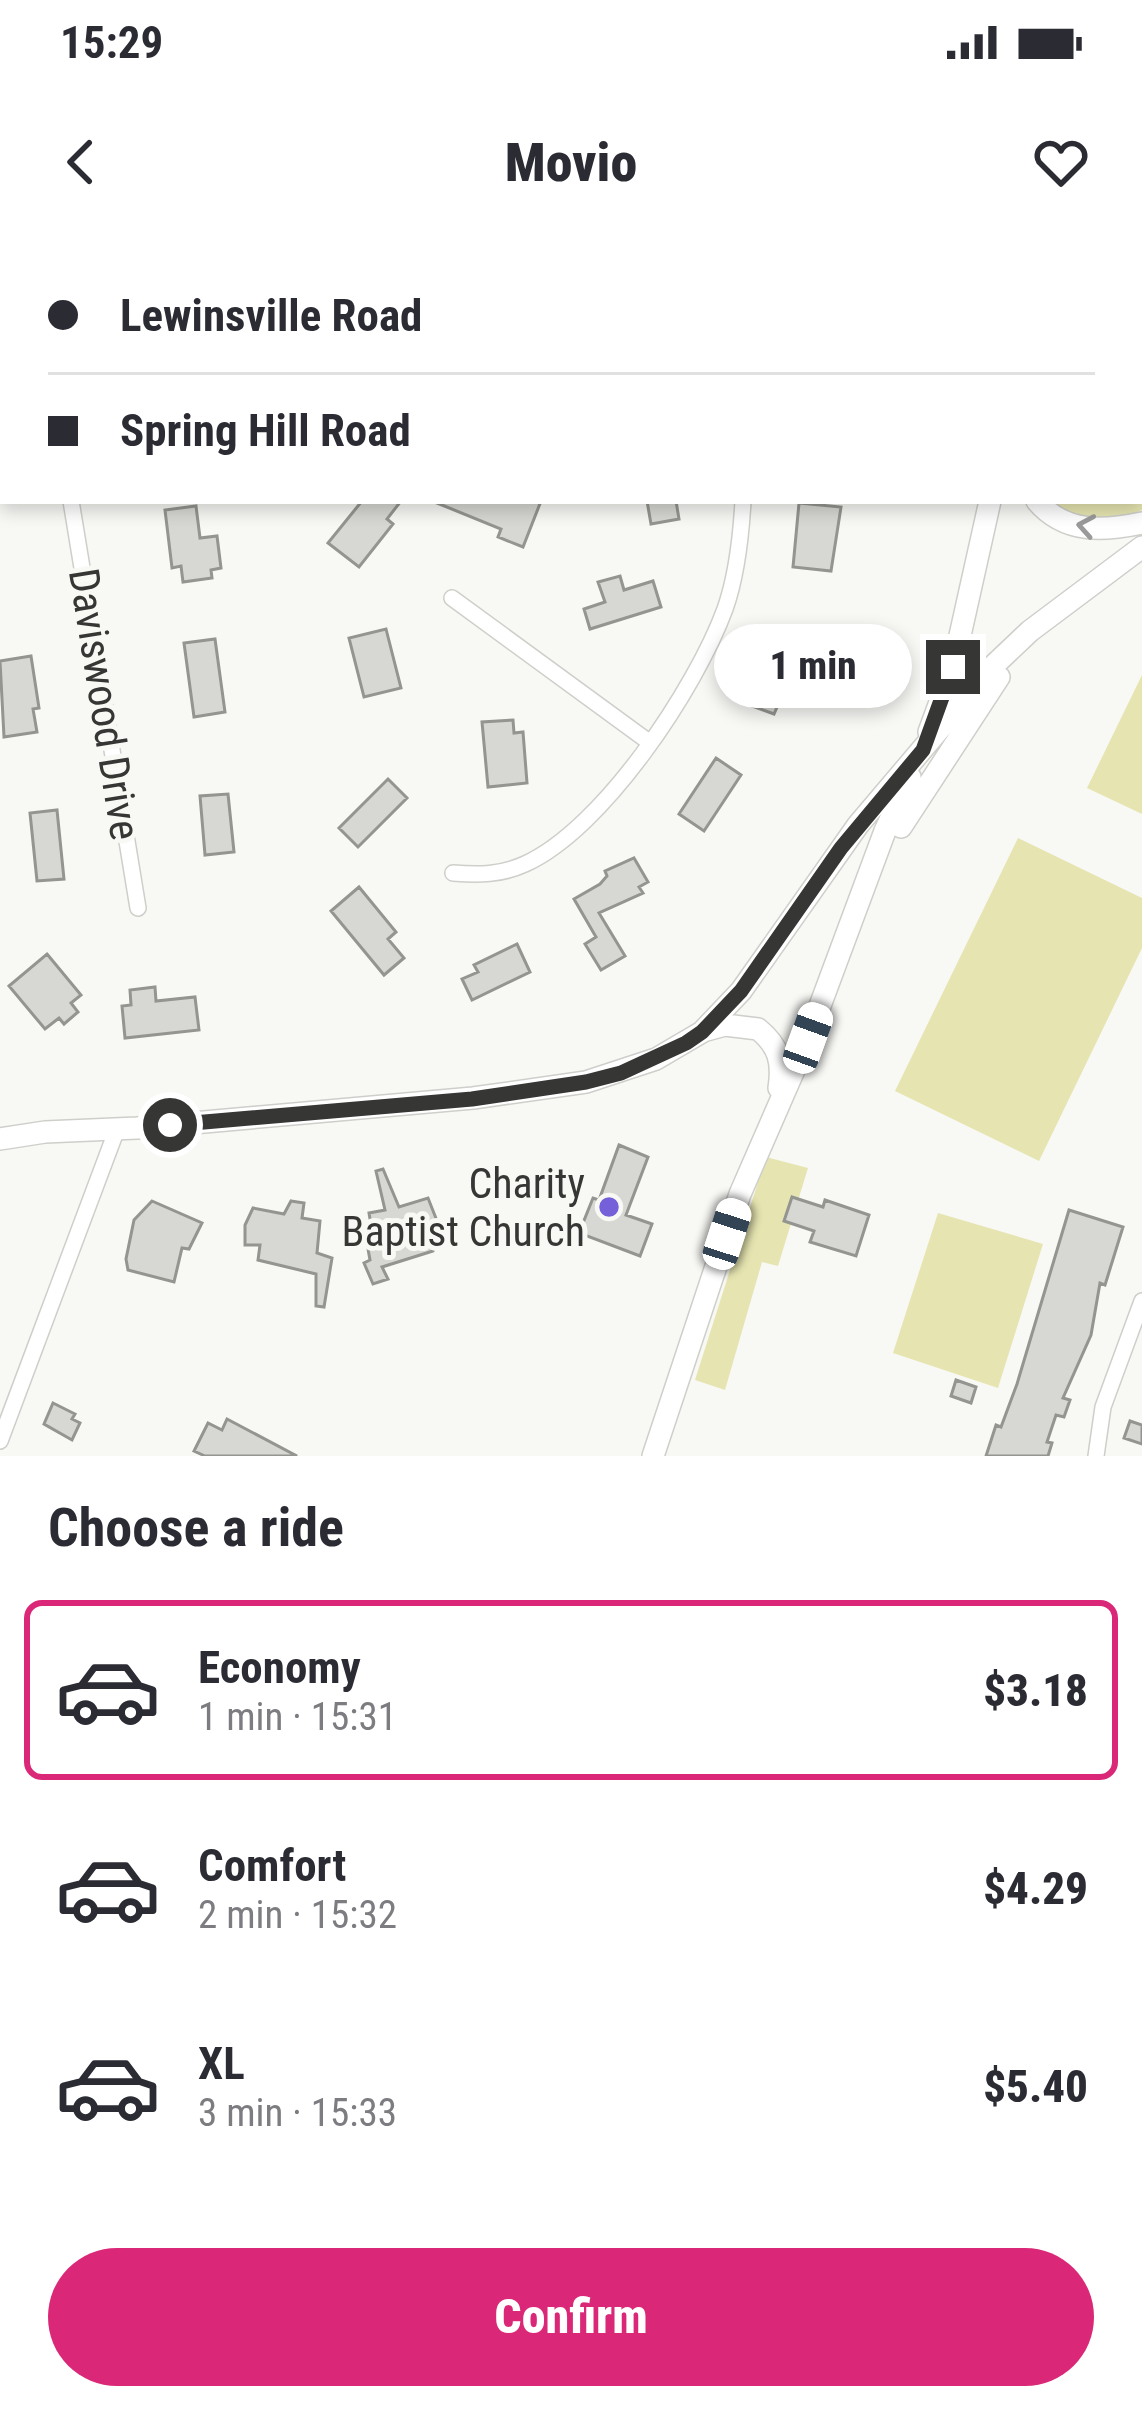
<!DOCTYPE html>
<html lang="en">
<head>
<meta charset="utf-8">
<style>
  :root { --surface:#fff; --page:#f7f7f7; --text:#2b2b33; --muted:#7c7c81; --line:#e1e1e2; --accent:#db2777 }
  body { margin:0; font-family:"Roboto Condensed",sans-serif; background:var(--page); color:var(--text); height:100vh; display:flex; flex-direction:column; font-size:45px; white-space:nowrap }
  * { box-sizing:border-box; margin:0 }
  p { font-size:39px; color:var(--muted) }
  .icon { flex:none; width:66px; height:66px; fill:none; stroke:currentColor; stroke-width:2; stroke-linecap:round; stroke-linejoin:round }
  .map { position:relative; height:1216px; overflow:hidden }
  .sheet { display:flex; flex-direction:column; background:var(--surface); flex:1 }
  .sheet>* { flex:none }
  .hud { position:absolute; left:0px; top:0px; width:1143px; height:264px; box-shadow:0 6px 18px #0003; display:grid; align-content:center; height:264px; padding:0 48px; background:var(--surface) }
  .end { position:absolute; width:54px; height:54px; margin:-27px; border:15px solid #363634; background:#fff; box-shadow:0 0 0 6px #fff }
  .from { border-radius:50% }
  .bubble { position:absolute; height:84px; border-radius:42px; background:var(--surface); box-shadow:0 6px 18px #0003; font-size:39px; font-weight:800; line-height:84px; text-align:center }
  .car { position:absolute; width:36px; height:72px; margin:-36px -18px; border-radius:15px; box-shadow:0 0 9px 3px #0007; background:linear-gradient(#fff 24%,#345 0 40%,#fff 0 76%,#345 0 86%,#fff 0) }
  .hud b { display:flex; align-items:center; gap:42px; height:114px; font-size:45px }
  .hud b+b { border-top:3px solid var(--line) }
  .hud i { width:30px; height:30px; background:var(--text) }
  ul { padding:0; list-style:none }
  li { display:flex; align-items:center; gap:36px; height:180px; margin:0 24px 18px; padding:0 24px; border:6px solid transparent; border-radius:18px }
  li div { flex:1 }
  li b { display:block; font-size:45px }
  li em { font-style:normal; font-weight:800 }
  li.on { border-color:var(--accent) }
  li>.icon { width:108px; height:108px; stroke-width:1.5 }
  h2 { padding:0 48px; font-size:54px; line-height:144px }
  .button { display:flex; gap:24px; margin-top:auto; padding:24px 48px }
  .button a { flex:1; height:138px; border-radius:72px; background:var(--accent); color:#fff; font-size:48px; font-weight:800; line-height:138px; text-align:center }
  .status { display:flex; justify-content:space-between; align-items:center; height:84px; padding:0 60px; background:var(--surface); direction:ltr }
  .status svg { height:33px; fill:currentColor }
  header { display:flex; justify-content:space-between; align-items:center; height:156px; padding:0 48px; background:var(--surface); font-size:54px; font-weight:800 }
  .map>svg:first-child { display:block }
  .green { fill:#e6e5b1 }
  .building { fill:#d7d7d3; stroke:#949490; stroke-width:3 }
  .lines { fill:none; stroke-linecap:round; stroke-linejoin:round }
  .street-casing { stroke:#cececa; stroke-width:18 }
  .secondary-casing { stroke:#cececa; stroke-width:24 }
  .street { stroke:#fff; stroke-width:15 }
  .secondary { stroke:#fff; stroke-width:21 }
  .oneway { stroke:#9a9a9a }
  .route { stroke:#363634; stroke-width:15 }
  .poi-dot { fill:#7660da; stroke:#f8f8f5; stroke-width:4.5 }
  .labels { text-anchor:middle; stroke-width:10; stroke-linejoin:round; paint-order:stroke }
  .street-label { font-size:42px; fill:#363634; stroke:#f8f8f5 }
  .poi-label { font-size:42px; fill:#363634; stroke:#f8f8f5; text-anchor:end }
</style>
</head>
<body>
<div class="status"><b>15:29</b><svg viewBox="0 0 49 12"><path d="M0 12V9h3v3zM5 12V6h3v6zM10 12V3h3v9zM15 12V0h3v12zM26 1h20v11H26zM47 4h2v5h-2z"/></svg></div>
<header><svg class="icon" aria-label="back" viewBox="0 0 24 24"><path d="M15 5l-7 7 7 7"/></svg>Movio<svg class="icon" aria-label="heart" viewBox="0 0 24 24"><path d="M12 20l-8-8c-3-5 5-10 8-4 3-6 11-1 8 4z"/></svg></header>
<div class="map">
<svg width="1142" height="1216" viewBox="0 0 1142 1216">
  <rect width="100%" height="100%" fill="#f8f8f5"/>
  <path class="green" d="M 1072,0 L 1142,0 L 1142,270 C 1102,287 1085,283 1049,261 L 1140,261 L 1140,3 L 1071,3 Z
    M 1142,435 L 1142,574 L 1087,548 Z
    M 1018,598 L 1142,658 L 1142,708 L 1039,921 L 895,851 Z
    M 766,917 L 808,928 L 778,1026 L 762,1022 L 725,1150 L 695,1140 Z
    M 938,973 L 1043,1004 L 998,1148 L 893,1113 Z"/>
  <path class="building" d="M 362,261 L 401,261 L 387,279 L 393,284 L 359,327 L 328,303 Z
    M 432,261 L 541,261 L 523,307 L 498,297 L 501,289 Z
    M 647,261 L 676,261 L 679,279 L 651,284 Z
    M 799,263 L 841,267 L 831,331 L 793,327 Z
    M 196,266 L 200,298 L 217,296 L 221,328 L 211,330 L 212,338 L 183,342 L 181,326 L 172,328 L 165,270 Z
    M 620,336 L 624,350 L 653,341 L 661,367 L 590,389 L 584,369 L 605,362 L 598,342 Z
    M 386,389 L 401,448 L 364,457 L 349,398 Z
    M 215,399 L 225,472 L 194,477 L 184,403 Z
    M 764,408 L 797,421 L 774,474 L 744,463 Z
    M 31,416 L 39,468 L 33,469 L 37,492 L 4,497 L 0,421 Z
    M 513,480 L 514,493 L 523,492 L 527,543 L 488,547 L 482,482 Z
    M 716,518 L 741,535 L 704,591 L 679,574 Z
    M 388,539 L 407,558 L 358,607 L 339,588 Z
    M 228,554 L 234,612 L 205,615 L 200,556 Z
    M 57,570 L 64,639 L 37,641 L 30,573 Z
    M 634,618 L 648,642 L 639,647 L 643,653 L 599,673 L 625,716 L 601,730 L 585,704 L 596,697 L 574,659 L 600,644 L 607,636 L 605,631 Z
    M 359,647 L 396,692 L 388,699 L 404,718 L 384,735 L 331,671 Z
    M 517,704 L 530,732 L 472,760 L 462,739 L 478,732 L 474,725 Z
    M 47,714 L 81,755 L 71,763 L 78,772 L 64,784 L 59,778 L 45,789 L 9,746 Z
    M 155,747 L 156,761 L 195,757 L 199,790 L 125,798 L 122,766 L 131,765 L 130,750 Z
    M 619,905 L 648,917 L 626,975 L 652,984 L 640,1016 L 579,993 L 593,958 L 599,960 Z
    M 383,929 L 399,967 L 428,958 L 441,991 L 433,1011 L 382,1027 L 388,1039 L 373,1044 L 364,1023 L 370,1020 L 368,1009 L 375,1009 L 369,973 L 385,970 L 376,931 Z
    M 792,957 L 823,967 L 825,960 L 869,975 L 856,1016 L 810,1002 L 814,991 L 784,981 Z
    M 152,961 L 202,983 L 189,1009 L 182,1008 L 174,1042 L 128,1030 L 126,1019 L 134,980 Z
    M 291,961 L 304,963 L 302,978 L 320,981 L 317,1013 L 332,1018 L 324,1067 L 316,1066 L 316,1034 L 258,1020 L 260,1005 L 245,1005 L 245,985 L 253,968 L 284,974 Z
    M 1069,970 L 1123,987 L 1105,1045 L 1100,1043 L 1091,1095 L 1063,1158 L 1070,1160 L 1064,1177 L 1056,1175 L 1047,1202 L 1052,1203 L 1048,1216 L 986,1216 L 996,1185 L 1001,1187 L 1017,1144 Z
    M 956,1140 L 976,1147 L 971,1163 L 951,1156 Z
    M 53,1163 L 75,1174 L 72,1179 L 80,1183 L 72,1200 L 44,1184 Z
    M 227,1179 L 297,1216 L 205,1216 L 194,1211 L 208,1183 L 222,1190 Z
    M 1130,1181 L 1142,1185 L 1142,1204 L 1124,1198 Z"/>
  <g class="lines">
    <g class="street-casing">
      <path id="street" d="M 32,0 L 33,3
        M 707,0 L 708,3
        M 71,261 L 138,668
        M 452,358 L 649,502
        M 453,633 C 479,635 501,635 525,624 C 603,589 696,448 725,369 C 737,335 741,297 743,261
        M 0,1201 L 117,889
        M 1096,1216 L 1103,1167 L 1142,1061"/>
    </g>
    <g class="secondary-casing">
      <path id="secondary" d="M 1050,3 L 1051,0
        M 1037,261 C 1065,294 1104,291 1142,283
        M 929,492 L 953,427 L 990,261
        M 901,587 L 999,437
        M 703,791 L 725,785 L 758,789 C 779,806 783,822 779,848
        M 0,899 L 45,892 L 137,888 L 473,858 L 586,842 L 656,819 L 702,792 L 741,751 L 858,585 L 992,427 L 1030,391 L 1142,307
        M 653,1216 L 740,954 L 808,798 L 885,591 L 910,537"/>
    </g>
    <use href="#street" class="street"/>
    <use href="#secondary" class="secondary"/>
  </g>
  <defs><path id="oneway-chevron" d="M-2-3.5L2.5 0L-2 3.5" fill="none" stroke-width="1.6" stroke-linecap="round" stroke-linejoin="round" transform="scale(3)"/></defs>
  <use class="oneway" href="#oneway-chevron" transform="translate(1086 286) rotate(-170)"/>
  <g class="lines">
    <path class="route" d="M 170,885 L 472,859 L 586,842 L 621,833 L 686,803 L 702,792 L 741,751 L 841,608 L 923,510 L 953,427"/>
  </g>
  <circle class="poi-dot" cx="609" cy="967" r="12"/>
  <g class="labels">
    <g class="street-label">
      <text transform="translate(105 464) rotate(81)" y="15">Daviswood Drive</text>
    </g>
    <g class="poi-label">
      <text x="585" y="958">Charity<tspan x="585" dy="48">Baptist Church</tspan></text>
    </g>
  </g>
</svg>
<i class="end from" style="left:170px;top:885px"></i>
<i class="end" style="left:953px;top:427px"></i>
<div class="bubble" style="left:714px;top:384px;width:198px">1 min</div>
<i class="car" style="left:808px;top:798px;rotate:20deg"></i>
<i class="car" style="left:727px;top:994px;rotate:18deg"></i>
<div class="hud">
<b><i class="from"></i>Lewinsville Road</b>
<b><i></i>Spring Hill Road</b>
</div>
</div>
<section class="sheet">
<h2>Choose a ride</h2>
<ul>
<li class="on"><svg class="icon" aria-label="car" viewBox="0 0 24 24"><path d="M5 17H2v-5l4-1 3-4h7l3 4 3 1v5h-3M9 17h6M6 11h13"/><circle cx="7" cy="17" r="2"/><circle cx="17" cy="17" r="2"/></svg><div><b>Economy</b><p>1 min · 15:31</p></div><em>$3.18</em></li>
<li><svg class="icon" aria-label="car" viewBox="0 0 24 24"><path d="M5 17H2v-5l4-1 3-4h7l3 4 3 1v5h-3M9 17h6M6 11h13"/><circle cx="7" cy="17" r="2"/><circle cx="17" cy="17" r="2"/></svg><div><b>Comfort</b><p>2 min · 15:32</p></div><em>$4.29</em></li>
<li><svg class="icon" aria-label="car" viewBox="0 0 24 24"><path d="M5 17H2v-5l4-1 3-4h7l3 4 3 1v5h-3M9 17h6M6 11h13"/><circle cx="7" cy="17" r="2"/><circle cx="17" cy="17" r="2"/></svg><div><b>XL</b><p>3 min · 15:33</p></div><em>$5.40</em></li>
</ul>
<div class="button"><a>Confirm</a></div>
</section>
</body>
</html>
